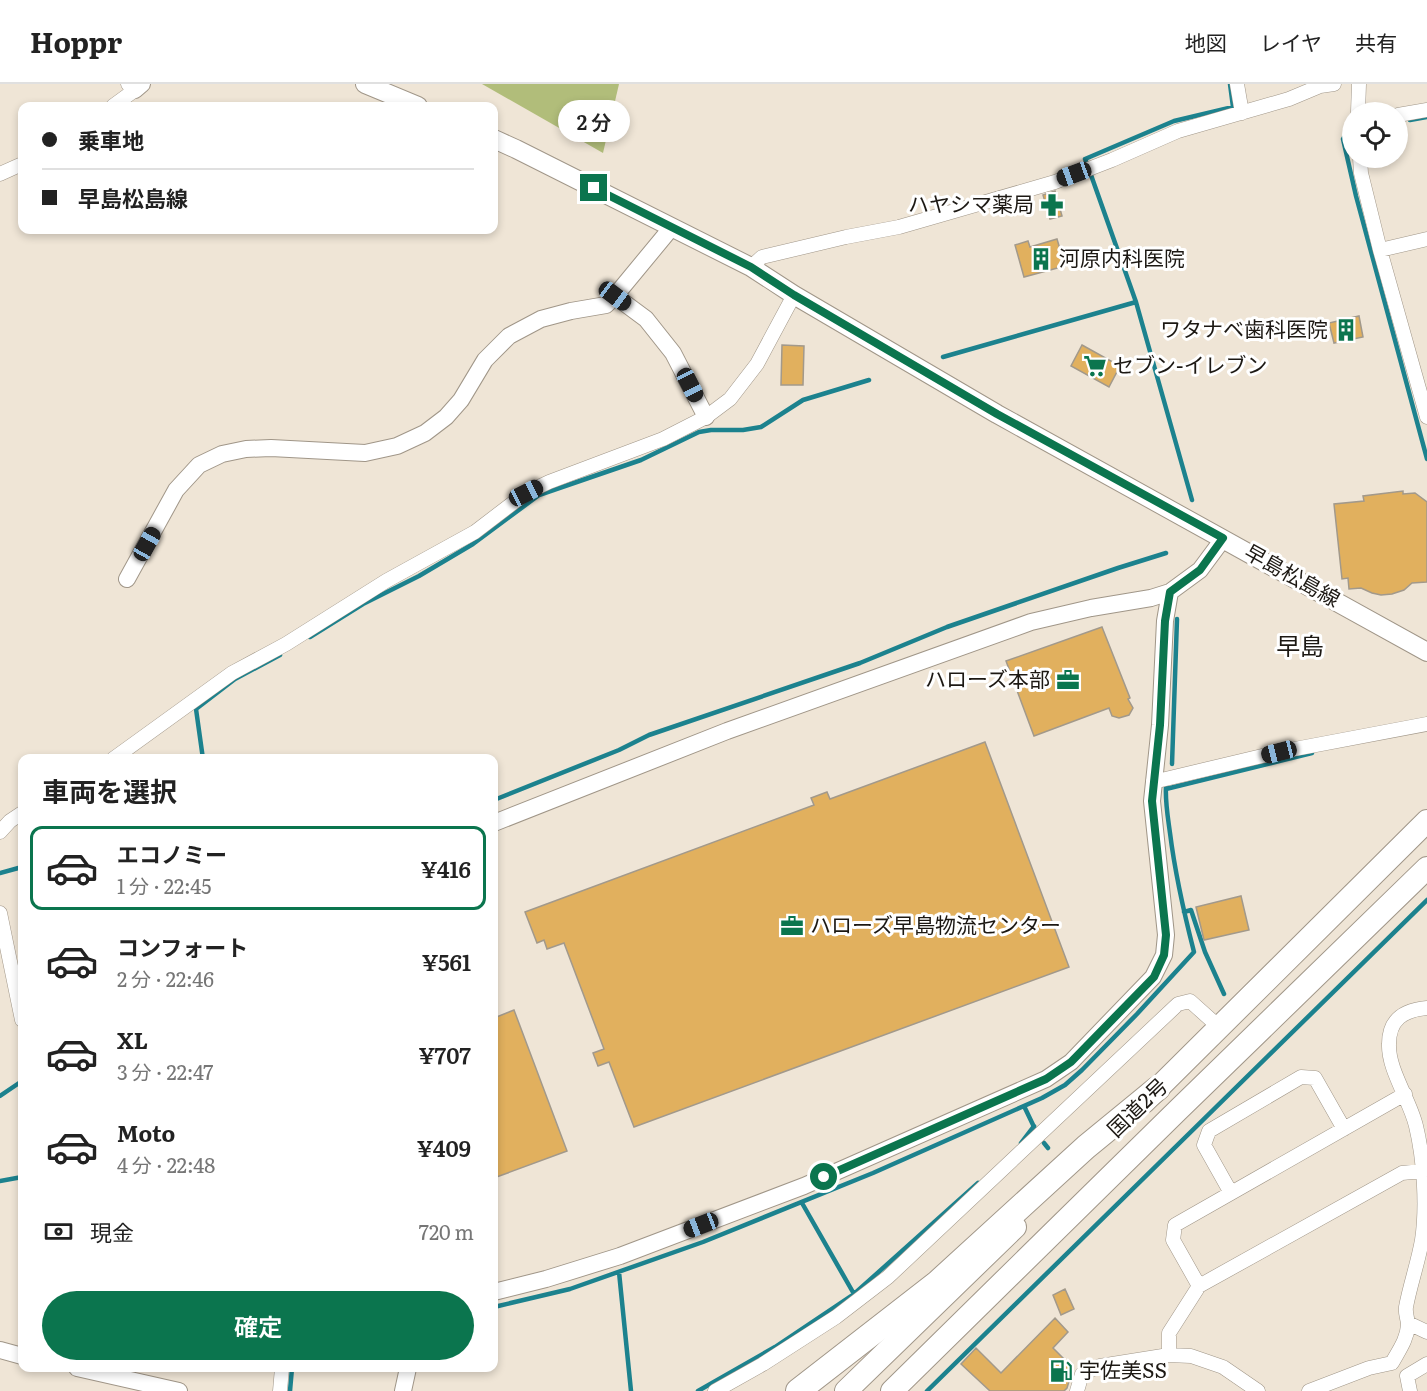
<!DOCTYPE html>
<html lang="ja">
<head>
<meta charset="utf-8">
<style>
  :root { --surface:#fff; --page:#f2f2f2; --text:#222; --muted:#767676; --line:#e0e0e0; --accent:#0b754e }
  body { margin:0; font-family:Literata,"Noto Sans JP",serif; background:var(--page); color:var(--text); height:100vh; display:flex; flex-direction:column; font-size:22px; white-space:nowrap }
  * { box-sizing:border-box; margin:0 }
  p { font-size:20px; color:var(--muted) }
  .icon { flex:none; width:33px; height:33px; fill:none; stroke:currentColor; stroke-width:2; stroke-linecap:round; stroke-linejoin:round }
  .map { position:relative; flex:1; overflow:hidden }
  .side { position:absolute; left:18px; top:670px; width:480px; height:618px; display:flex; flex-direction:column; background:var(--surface); border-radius:12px; box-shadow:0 3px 9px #0003 }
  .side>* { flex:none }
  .hud { position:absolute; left:18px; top:18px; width:480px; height:132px; border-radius:12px; box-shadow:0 3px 9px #0003; display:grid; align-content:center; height:132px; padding:0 24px; background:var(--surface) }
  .controls { position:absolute; left:1342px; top:18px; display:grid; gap:12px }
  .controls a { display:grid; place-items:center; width:66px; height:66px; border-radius:50%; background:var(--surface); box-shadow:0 3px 9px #0003; font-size:30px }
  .end { position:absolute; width:27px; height:27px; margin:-14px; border:8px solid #0b754e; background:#fff; box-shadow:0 0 0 3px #fff }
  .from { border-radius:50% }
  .bubble { position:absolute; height:42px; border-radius:21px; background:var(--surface); box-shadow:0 3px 9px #0003; font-size:20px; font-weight:600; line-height:42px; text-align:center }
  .car { position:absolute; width:18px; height:36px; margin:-18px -9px; border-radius:8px; box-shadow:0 0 4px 2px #0007; background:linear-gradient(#222 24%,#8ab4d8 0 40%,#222 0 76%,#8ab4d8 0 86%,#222 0) }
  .hud b { display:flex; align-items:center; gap:21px; height:57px; font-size:22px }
  .hud b+b { border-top:2px solid var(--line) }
  .hud i { width:15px; height:15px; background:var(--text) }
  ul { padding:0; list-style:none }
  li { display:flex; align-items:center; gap:18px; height:84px; margin:0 12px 9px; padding:0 12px; border:3px solid transparent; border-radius:12px }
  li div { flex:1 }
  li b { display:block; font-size:22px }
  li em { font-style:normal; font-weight:600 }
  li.current { border-color:var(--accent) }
  li>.icon { width:54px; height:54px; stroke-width:1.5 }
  h2 { padding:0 24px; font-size:27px; line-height:72px }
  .pay { display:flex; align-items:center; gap:15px; height:66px; padding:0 24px; font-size:22px }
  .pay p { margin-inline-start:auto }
  .button { display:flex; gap:12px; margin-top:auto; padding:12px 24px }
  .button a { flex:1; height:69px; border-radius:36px; background:var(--accent); color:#fff; font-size:24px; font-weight:600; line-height:69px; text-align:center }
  header { display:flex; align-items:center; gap:36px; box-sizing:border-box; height:84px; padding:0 30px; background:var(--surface); border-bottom:2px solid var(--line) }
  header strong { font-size:28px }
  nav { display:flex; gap:33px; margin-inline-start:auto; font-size:21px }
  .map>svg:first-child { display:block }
  .green { fill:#b1bd7a }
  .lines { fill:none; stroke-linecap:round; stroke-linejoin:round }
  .stream { stroke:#1c828e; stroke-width:4.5 }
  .building { fill:#e1b05e; stroke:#a2998b; stroke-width:1.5 }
  .minor-casing { stroke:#a09688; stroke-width:15 }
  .tertiary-casing { stroke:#a09688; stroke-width:18 }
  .secondary-casing { stroke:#a09688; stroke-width:20 }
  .trunk-casing { stroke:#a09688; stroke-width:24 }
  .motorway-casing { stroke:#a09688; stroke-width:26 }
  .minor { stroke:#fff; stroke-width:14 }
  .tertiary { stroke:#fff; stroke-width:16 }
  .secondary { stroke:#fff; stroke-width:18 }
  .trunk { stroke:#fff; stroke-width:22 }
  .motorway { stroke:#fff; stroke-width:24 }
  .route { stroke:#0b754e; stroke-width:8 }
  .labels { text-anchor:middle; stroke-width:6; stroke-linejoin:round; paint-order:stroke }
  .poi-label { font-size:21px; fill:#1c1813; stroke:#fff; text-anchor:start }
  .street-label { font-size:21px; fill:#1c1813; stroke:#fff }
  .quarter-label { font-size:24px; fill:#1c1813; stroke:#fff }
</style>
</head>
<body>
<header>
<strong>Hoppr</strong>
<nav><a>地図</a><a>レイヤ</a><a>共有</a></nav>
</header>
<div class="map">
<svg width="1427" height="1307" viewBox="0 0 1427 1307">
  <rect width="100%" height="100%" fill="#efe5d6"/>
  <path class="green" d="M 482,0 L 619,0 L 603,69 Z"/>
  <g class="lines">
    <path class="stream" d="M 1410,36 L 1427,33
      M 1353,46 L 1347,48 L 1343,55 L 1356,112 L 1427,375
      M 1086,77 L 1085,75 L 1174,37 L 1233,23 L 1230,0
      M 1091,91 L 1136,218 L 1192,416
      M 943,273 L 1136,218
      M 310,553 L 363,520 L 419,492 L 473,460 L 539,411 L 641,376 L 699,348 L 711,346 L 743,346 L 761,343 L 803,316 L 869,296
      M 203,675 L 196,625 L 235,595 L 280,571
      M 1172,680 L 1177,535
      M 1166,705 L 1312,669
      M 494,716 L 619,666 L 649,651 L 860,579 L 947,543 L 1118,484 L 1166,469
      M 0,789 L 22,783
      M 1184,828 L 1191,826 L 1205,868 L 1224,910
      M 0,1012 L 22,997
      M 1024,1022 L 1035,1045
      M 1021,1059 L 1034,1042
      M 1044,1059 L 1048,1064
      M 0,1097 L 22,1093
      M 802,1119 L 854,1210
      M 619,1188 L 631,1307
      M 494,1223 L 570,1205 L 703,1158 L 873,1089 L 1042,1014 L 1065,1001 L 1082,986 L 1137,930 L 1194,868 C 1184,829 1175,789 1170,749 C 1168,734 1165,718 1166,702
      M 290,1307 L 292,1284
      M 698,1307 L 775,1263 L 854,1210 L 978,1099
      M 927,1307 L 1427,816"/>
  </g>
  <path class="building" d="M 1055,107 L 1062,132 L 1050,135 L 1043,111 Z
    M 1057,155 L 1065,182 L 1024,193 L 1015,161 L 1028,157 L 1030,163 Z
    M 1359,232 L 1363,253 L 1334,259 L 1329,239 Z
    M 782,261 L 804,262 L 803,301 L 781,301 Z
    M 1082,261 L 1120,282 L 1109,303 L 1071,282 Z
    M 1403,407 L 1403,410 L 1415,409 L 1427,418 L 1427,498 L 1412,499 L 1404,506 L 1392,510 L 1381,511 L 1372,509 L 1361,504 L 1349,505 L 1348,494 L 1342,495 L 1334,420 L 1364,417 L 1363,412 Z
    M 1102,543 L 1130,614 L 1128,615 L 1133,624 L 1129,631 L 1119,634 L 1112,632 L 1109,624 L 1034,652 L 1006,577 Z
    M 985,658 L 1069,883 L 634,1043 L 609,978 L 598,982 L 593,969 L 604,965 L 564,859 L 547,865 L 544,856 L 537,859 L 525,828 L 814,721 L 811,714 L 827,708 L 830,715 Z
    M 1241,812 L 1249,846 L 1204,856 L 1196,823 Z
    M 514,926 L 567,1067 L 494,1094 L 494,934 Z
    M 1065,1205 L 1074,1225 L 1061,1231 L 1053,1211 Z
    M 1055,1234 L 1068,1248 L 1053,1264 L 1073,1284 L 1067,1304 L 1064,1307 L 990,1307 L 961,1280 L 976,1264 L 1001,1289 Z"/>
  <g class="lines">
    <g class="minor-casing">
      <path id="minor" d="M 1237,0 L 1242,29
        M 113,22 L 135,6 L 128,0
        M 1358,28 L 1359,0
        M 1398,31 L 1427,26
        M 1360,74 L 1361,89 L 1380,166 L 1427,333
        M 0,90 L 22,80
        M 1380,166 L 1427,155
        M 751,183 L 762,173 L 846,153 L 899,143 L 1055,98 L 1112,76 L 1178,47 L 1289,15 L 1320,2 L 1334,0
        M 113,675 L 232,589 L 286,560 L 386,497 L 475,448 L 526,409 L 549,398 L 663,355 L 706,333 L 730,315 L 757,280 L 794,211
        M 1153,698 L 1279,668 L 1427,640
        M 0,748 L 10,737 L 22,729
        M 0,829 L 22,936
        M 1231,1109 L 1204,1061 L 1209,1047 L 1301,993 L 1315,994 L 1344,1045
        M 1199,1202 L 1173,1156 L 1175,1141 L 1405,1010
        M 1408,1239 L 1427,1248
        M 1169,1271 L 1169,1249 L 1199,1202 L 1402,1089 L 1422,1087
        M 280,1307 L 282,1284
        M 715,1307 L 763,1280 L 836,1233 L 888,1193 L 1178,920 L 1190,917 L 1219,943
        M 1077,1307 L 1082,1290 L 1100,1282 L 1169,1271 L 1191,1272 L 1223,1283 L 1258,1307
        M 1309,1307 L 1369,1284 L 1392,1279 C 1399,1266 1407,1256 1408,1241 C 1408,1235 1405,1230 1406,1223 C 1410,1201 1418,1179 1422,1156 C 1427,1123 1424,1075 1416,1042 C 1410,1016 1388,986 1389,960 C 1389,935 1404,926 1427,924
        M 1410,1307 L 1407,1292 L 1427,1280"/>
    </g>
    <g class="tertiary-casing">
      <path id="tertiary" d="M 135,6 L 142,0
        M 615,212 L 646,235 L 673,269 L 706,333
        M 127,495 L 176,406 L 199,381 L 222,370 L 246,365 L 271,364 L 365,369 L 397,362 L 425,349 L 446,333 L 461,316 L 485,276 L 509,252 L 541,235 L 571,227 L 606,221 L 615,212 L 672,143
        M 494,739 L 727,647 L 1031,538 L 1091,524 L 1151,514 L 1170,508 L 1200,486 L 1223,455
        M 494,1208 L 546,1195 L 620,1172 L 804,1102 L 1046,995 L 1071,978 L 1153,893 L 1164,871 L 1166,851 L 1152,717 L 1160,641 L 1165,537 L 1170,508
        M 0,1266 L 22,1272
        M 77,1284 L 179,1307
        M 403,1307 L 408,1284"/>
    </g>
    <g class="secondary-casing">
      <path id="secondary" d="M 365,0 L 418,22
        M 494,55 L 516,65 L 751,183 L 794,211 L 997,330 L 1427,568"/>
    </g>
    <g class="trunk-casing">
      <path id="trunk" d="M 1144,1018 L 1427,737
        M 846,1307 L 1015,1143
        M 892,1307 L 1178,1026 L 1427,784"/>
    </g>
    <g class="motorway-casing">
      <path id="motorway" d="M 798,1307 L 937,1199 L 1086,1063 L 1158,1004"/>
    </g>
    <use href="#minor" class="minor"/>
    <use href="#tertiary" class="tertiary"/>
    <use href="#secondary" class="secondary"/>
    <use href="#trunk" class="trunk"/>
    <use href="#motorway" class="motorway"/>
  </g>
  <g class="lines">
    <path class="route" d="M 594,104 L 751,183 L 794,211 L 997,330 L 1223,454 L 1200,486 L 1170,508 L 1165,537 L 1160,641 L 1152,717 L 1166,851 L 1164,871 L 1154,893 L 1071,978 L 1046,995 L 824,1093"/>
  </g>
  <defs>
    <g id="pharmacy-bare" transform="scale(1.8)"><path d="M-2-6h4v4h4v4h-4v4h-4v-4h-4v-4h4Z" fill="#0b754e" stroke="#fff" stroke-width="2.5" paint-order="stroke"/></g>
    <g id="building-bare" transform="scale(1.8)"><path d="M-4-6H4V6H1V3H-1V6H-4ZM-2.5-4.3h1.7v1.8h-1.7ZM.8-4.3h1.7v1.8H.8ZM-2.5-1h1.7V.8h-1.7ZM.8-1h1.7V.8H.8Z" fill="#0b754e" stroke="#fff" stroke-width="2.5" paint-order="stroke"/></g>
    <g id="supermarket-bare" transform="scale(1.8)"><path d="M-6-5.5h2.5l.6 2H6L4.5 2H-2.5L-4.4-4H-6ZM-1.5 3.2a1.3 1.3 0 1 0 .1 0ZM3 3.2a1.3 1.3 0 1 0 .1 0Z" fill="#0b754e" stroke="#fff" stroke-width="2.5" paint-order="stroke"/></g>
    <g id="office-bare" transform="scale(1.8)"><path d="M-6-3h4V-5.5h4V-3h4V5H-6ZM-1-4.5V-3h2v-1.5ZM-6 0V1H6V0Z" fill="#0b754e" stroke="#fff" stroke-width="2.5" paint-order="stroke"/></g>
    <g id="fuel-bare" transform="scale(1.8)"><path d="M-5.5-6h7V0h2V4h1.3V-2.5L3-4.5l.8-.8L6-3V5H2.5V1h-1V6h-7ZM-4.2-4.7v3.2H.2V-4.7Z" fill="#0b754e" stroke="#fff" stroke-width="2.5" paint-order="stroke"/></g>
  </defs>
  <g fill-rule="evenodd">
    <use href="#pharmacy-bare" x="1052" y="121"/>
    <use href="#building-bare" x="1041" y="175"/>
    <use href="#building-bare" x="1346" y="246"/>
    <use href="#supermarket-bare" x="1095" y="282"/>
    <use href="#office-bare" x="1068" y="596"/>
    <use href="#office-bare" x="792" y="842"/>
    <use href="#fuel-bare" x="1061" y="1287"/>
  </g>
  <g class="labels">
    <g class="poi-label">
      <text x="1034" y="128" text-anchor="end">ハヤシマ薬局</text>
      <text x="1059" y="182">河原内科医院</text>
      <text x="1328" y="253" text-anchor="end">ワタナベ歯科医院</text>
      <text x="1113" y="289">セブン-イレブン</text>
      <text x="1050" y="603" text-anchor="end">ハローズ本部</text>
      <text x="810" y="849">ハローズ早島物流センター</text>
      <text x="1079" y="1294">宇佐美SS</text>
    </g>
    <g class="street-label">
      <text transform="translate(1292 492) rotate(29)" y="7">早島松島線</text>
      <text transform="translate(1138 1024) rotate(-44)" y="7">国道2号</text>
    </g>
    <g class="quarter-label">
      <text x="1300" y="571">早島</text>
    </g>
  </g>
</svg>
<div class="controls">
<a><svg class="icon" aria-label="locate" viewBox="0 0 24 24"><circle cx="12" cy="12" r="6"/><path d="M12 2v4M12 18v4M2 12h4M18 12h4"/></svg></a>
</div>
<i class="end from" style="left:824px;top:1093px"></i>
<i class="end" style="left:594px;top:104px"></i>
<div class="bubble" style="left:558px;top:16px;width:72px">2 分</div>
<i class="car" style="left:1074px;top:90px;rotate:250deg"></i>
<i class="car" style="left:615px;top:212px;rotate:127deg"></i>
<i class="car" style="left:690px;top:301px;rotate:153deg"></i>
<i class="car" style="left:526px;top:409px;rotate:63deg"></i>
<i class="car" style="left:147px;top:460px;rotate:29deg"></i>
<i class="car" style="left:1279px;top:668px;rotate:256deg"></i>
<i class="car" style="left:701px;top:1141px;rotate:249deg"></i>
<div class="hud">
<b><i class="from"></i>乗車地</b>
<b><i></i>早島松島線</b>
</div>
<section class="side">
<h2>車両を選択</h2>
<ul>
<li class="current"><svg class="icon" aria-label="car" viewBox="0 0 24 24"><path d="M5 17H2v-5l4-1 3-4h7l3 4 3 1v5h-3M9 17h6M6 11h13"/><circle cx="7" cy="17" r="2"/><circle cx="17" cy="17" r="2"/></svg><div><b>エコノミー</b><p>1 分 · 22:45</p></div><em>¥416</em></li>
<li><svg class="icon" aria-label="car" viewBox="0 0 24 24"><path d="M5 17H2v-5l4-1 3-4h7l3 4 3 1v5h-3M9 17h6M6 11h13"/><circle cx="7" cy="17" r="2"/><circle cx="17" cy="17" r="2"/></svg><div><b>コンフォート</b><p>2 分 · 22:46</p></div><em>¥561</em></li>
<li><svg class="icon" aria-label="car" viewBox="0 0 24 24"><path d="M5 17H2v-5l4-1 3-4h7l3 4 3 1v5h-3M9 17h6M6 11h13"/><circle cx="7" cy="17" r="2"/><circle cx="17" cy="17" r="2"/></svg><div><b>XL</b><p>3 分 · 22:47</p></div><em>¥707</em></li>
<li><svg class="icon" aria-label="car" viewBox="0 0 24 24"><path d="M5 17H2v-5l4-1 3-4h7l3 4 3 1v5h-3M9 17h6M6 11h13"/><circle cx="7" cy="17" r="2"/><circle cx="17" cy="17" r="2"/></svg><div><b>Moto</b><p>4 分 · 22:48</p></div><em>¥409</em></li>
</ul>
<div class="pay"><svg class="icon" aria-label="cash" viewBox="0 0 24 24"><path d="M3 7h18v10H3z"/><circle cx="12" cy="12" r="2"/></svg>現金<p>720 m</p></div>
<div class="button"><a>確定</a></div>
</section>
</div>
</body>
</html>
